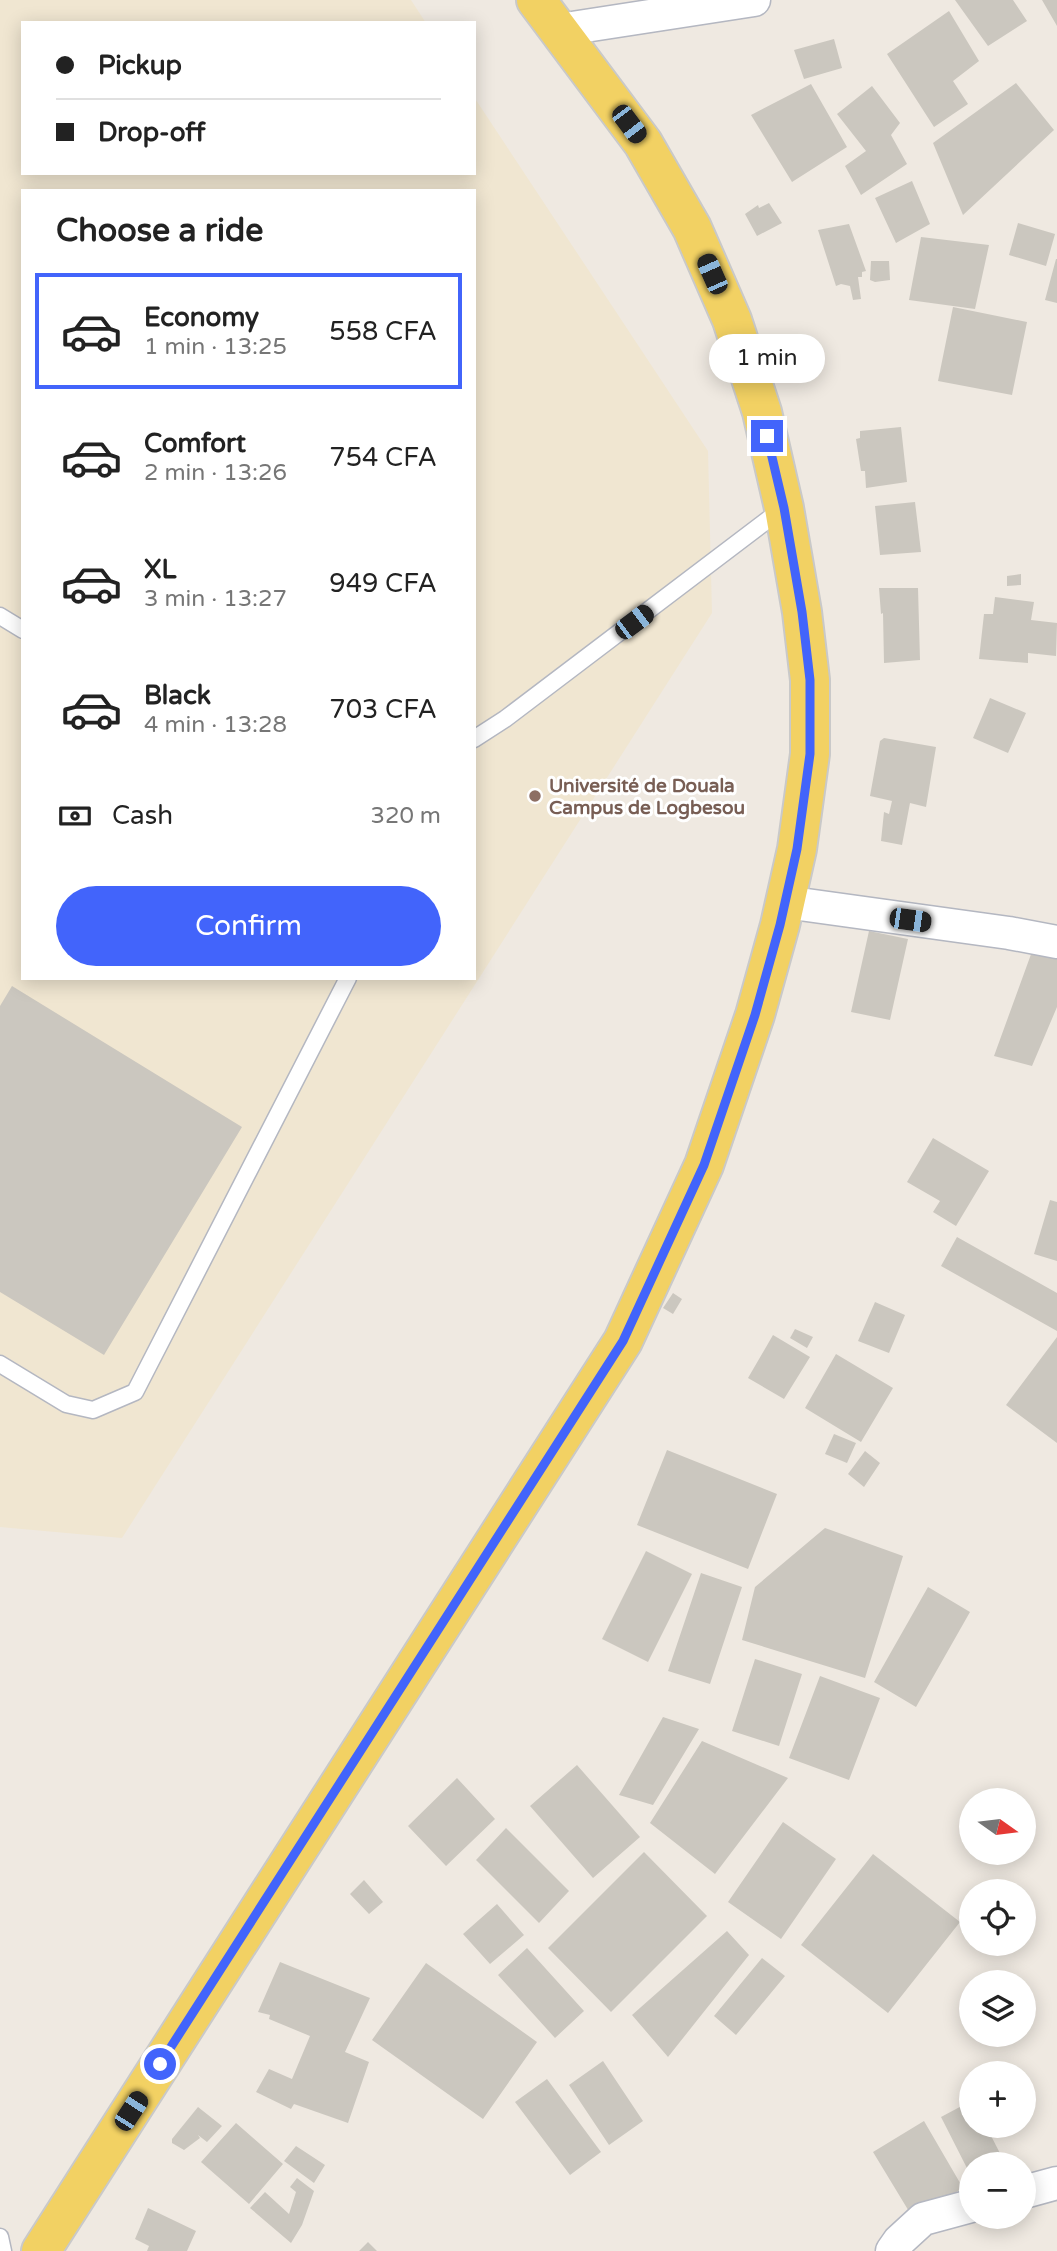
<!DOCTYPE html>
<html lang="en">
<head>
<meta charset="utf-8">
<style>
  :root { --surface:#fff; --page:#f2f2f2; --text:#222; --muted:#767676; --line:#e0e0e0; --accent:#4264fb }
  body { margin:0; font-family:"Varela Round",sans-serif; background:var(--page); color:var(--text); height:100vh; display:flex; flex-direction:column; font-size:26px; white-space:nowrap }
  * { box-sizing:border-box; margin:0 }
  p { font-size:23px; color:var(--muted) }
  .icon { flex:none; width:38px; height:38px; fill:none; stroke:currentColor; stroke-width:2; stroke-linecap:round; stroke-linejoin:round }
  .map { position:relative; flex:1; overflow:hidden }
  .drawer { position:absolute; left:21px; top:189px; width:455px; height:791px; display:flex; flex-direction:column; background:var(--surface); border-radius:0px; box-shadow:0 4px 18px #0003 }
  .drawer>* { flex:none }
  .top-card { position:absolute; left:21px; top:21px; width:455px; height:154px; border-radius:0px; box-shadow:0 4px 18px #0003; display:grid; align-content:center; height:154px; padding:0 35px; background:var(--surface) }
  .needle { width:46px; rotate:104deg }
  .buttons { position:absolute; left:959px; top:1788px; display:grid; gap:14px }
  .buttons a { display:grid; place-items:center; width:77px; height:77px; border-radius:50%; background:var(--surface); box-shadow:0 4px 18px #0003; font-size:35px }
  .end { position:absolute; width:32px; height:32px; margin:-16px; border:9px solid #4264fb; background:#fff; box-shadow:0 0 0 4px #fff }
  .from { border-radius:50% }
  .bubble { position:absolute; height:49px; border-radius:24px; background:var(--surface); box-shadow:0 4px 18px #0003; font-size:23px; font-weight:600; line-height:49px; text-align:center }
  .car { position:absolute; width:21px; height:42px; margin:-21px -10px; border-radius:9px; box-shadow:0 0 5px 2px #0007; background:linear-gradient(#222 24%,#8ab4d8 0 40%,#222 0 76%,#8ab4d8 0 86%,#222 0) }
  .top-card b { display:flex; align-items:center; gap:24px; height:66px; font-size:26px }
  .top-card b+b { border-top:2px solid var(--line) }
  .top-card i { width:18px; height:18px; background:var(--text) }
  ul { padding:0; list-style:none }
  li { display:flex; align-items:center; gap:21px; height:116px; margin:0 14px 10px; padding:0 21px; border:4px solid transparent; border-radius:0px }
  li div { flex:1 }
  li b { display:block; font-size:26px }
  li em { font-style:normal; font-weight:600 }
  li.active { border-color:var(--accent) }
  li>.icon { width:63px; height:63px; stroke-width:1.5 }
  h2 { padding:0 35px; font-size:32px; line-height:84px }
  .pay { display:flex; align-items:center; gap:18px; height:77px; padding:0 35px; font-size:26px }
  .pay p { margin-inline-start:auto }
  .action { display:flex; gap:14px; margin-top:auto; padding:14px 35px }
  .action a { flex:1; height:80px; border-radius:42px; background:var(--accent); color:#fff; font-size:28px; font-weight:600; line-height:80px; text-align:center }
  .map>svg:first-child { display:block }
  .education { fill:#f0e6d1; fill-rule:evenodd }
  .building { fill:#cbc7bf }
  .lines { fill:none; stroke-linecap:round; stroke-linejoin:round }
  .lane-casing { stroke:#b4b7c1; stroke-width:19 }
  .street-casing { stroke:#b4b7c1; stroke-width:35 }
  .primary-casing { stroke:#c9c9c9; stroke-width:42 }
  .lane { stroke:#fff; stroke-width:16 }
  .street { stroke:#fff; stroke-width:32 }
  .primary { stroke:#f2d163; stroke-width:38 }
  .route { stroke:#4264fb; stroke-width:9 }
  .education-dot { fill:#8d6e63; stroke:#fff; stroke-width:2.5 }
  .labels { text-anchor:middle; stroke-width:6; stroke-linejoin:round; paint-order:stroke }
  .education-label { font-size:19px; font-weight:bold; fill:#785e54; stroke:#fff; text-anchor:start }
</style>
</head>
<body>
<div class="map">
<svg width="1057" height="2251" viewBox="0 0 1057 2251">
  <rect width="100%" height="100%" fill="#efe9e1"/>
  <path class="education" d="M 0,0 L 411,0 L 426,23 L 23,23 L 23,173 L 474,173 L 474,97 L 708,451 L 712,613 L 122,1538 L 0,1527 ZM 23,191 L 474,191 L 474,978 L 23,978 Z"/>
  <path class="building" d="M 955,0 L 1013,0 L 1027,21 L 988,46 Z
    M 1042,0 L 1057,0 L 1057,26 Z
    M 949,11 L 979,61 L 953,81 L 968,104 L 934,127 L 887,54 Z
    M 834,39 L 842,68 L 804,79 L 794,50 Z
    M 1016,83 L 1054,130 L 963,215 L 933,143 Z
    M 811,84 L 847,147 L 792,182 L 751,115 Z
    M 872,86 L 900,123 L 891,135 L 907,164 L 861,195 L 845,166 L 866,151 L 837,114 Z
    M 912,181 L 930,224 L 896,243 L 875,198 Z
    M 769,203 L 782,223 L 757,236 L 745,214 L 758,205 L 759,208 Z
    M 1018,223 L 1055,234 L 1046,266 L 1009,255 Z
    M 849,224 L 866,271 L 862,272 L 862,277 L 858,277 L 861,299 L 853,300 L 850,286 L 841,284 L 836,286 L 818,230 Z
    M 921,237 L 989,245 L 975,309 L 909,300 Z
    M 1056,259 L 1057,259 L 1057,303 L 1045,300 Z
    M 871,261 L 889,261 L 890,280 L 875,282 L 870,280 Z
    M 953,307 L 1027,322 L 1012,395 L 938,381 Z
    M 901,427 L 907,482 L 866,488 L 865,471 L 861,471 L 856,439 L 860,438 L 860,431 Z
    M 915,502 L 921,552 L 880,555 L 875,506 Z
    M 1021,574 L 1021,585 L 1007,586 L 1007,576 Z
    M 879,588 L 918,588 L 920,660 L 884,663 L 883,613 L 881,614 Z
    M 995,597 L 1034,602 L 1031,620 L 1057,623 L 1056,656 L 1028,653 L 1028,663 L 979,659 L 984,614 L 993,614 Z
    M 990,698 L 1026,713 L 1008,753 L 973,738 Z
    M 884,738 L 936,747 L 926,807 L 910,803 L 902,845 L 881,841 L 884,812 L 889,814 L 892,801 L 870,796 L 880,741 Z
    M 869,931 L 908,939 L 890,1020 L 851,1012 Z
    M 1034,946 L 1057,949 L 1057,1007 L 1032,1066 L 994,1056 Z
    M 12,986 L 242,1127 L 104,1355 L 0,1292 L 0,1006 Z
    M 933,1138 L 989,1171 L 956,1226 L 933,1212 L 940,1201 L 907,1182 Z
    M 1050,1200 L 1057,1202 L 1057,1261 L 1034,1254 Z
    M 957,1237 L 1057,1293 L 1057,1331 L 941,1266 Z
    M 673,1293 L 682,1299 L 673,1314 L 663,1308 Z
    M 875,1302 L 905,1315 L 889,1353 L 858,1341 Z
    M 795,1329 L 813,1337 L 807,1348 L 790,1338 Z
    M 773,1335 L 810,1357 L 784,1399 L 748,1378 Z
    M 1057,1337 L 1057,1443 L 1006,1405 Z
    M 836,1354 L 893,1388 L 861,1442 L 805,1408 Z
    M 834,1434 L 856,1443 L 847,1463 L 825,1454 Z
    M 667,1450 L 777,1494 L 748,1569 L 637,1525 Z
    M 865,1451 L 880,1463 L 864,1487 L 848,1474 Z
    M 825,1528 L 903,1556 L 865,1678 L 742,1640 L 755,1587 Z
    M 646,1551 L 692,1574 L 648,1662 L 602,1639 Z
    M 701,1573 L 742,1587 L 710,1684 L 668,1671 Z
    M 928,1587 L 970,1612 L 916,1707 L 874,1682 Z
    M 755,1659 L 802,1674 L 779,1746 L 732,1731 Z
    M 820,1676 L 880,1698 L 849,1780 L 789,1758 Z
    M 663,1717 L 699,1729 L 653,1805 L 619,1795 Z
    M 702,1741 L 788,1778 L 715,1874 L 650,1823 Z
    M 577,1765 L 640,1837 L 593,1878 L 530,1806 Z
    M 457,1778 L 495,1819 L 446,1866 L 408,1826 Z
    M 783,1822 L 836,1859 L 781,1939 L 728,1902 Z
    M 506,1828 L 569,1891 L 539,1923 L 476,1860 Z
    M 644,1852 L 707,1916 L 611,2012 L 548,1948 Z
    M 873,1854 L 960,1922 L 888,2013 L 801,1945 Z
    M 364,1880 L 383,1902 L 369,1914 L 350,1894 Z
    M 497,1904 L 524,1935 L 490,1964 L 463,1934 Z
    M 727,1931 L 749,1955 L 668,2057 L 632,2015 Z
    M 527,1948 L 584,2011 L 555,2038 L 498,1975 Z
    M 762,1958 L 785,1976 L 736,2035 L 714,2016 Z
    M 280,1962 L 370,1998 L 345,2052 L 369,2062 L 348,2123 L 294,2104 L 291,2109 L 256,2092 L 269,2069 L 292,2079 L 310,2036 L 269,2019 L 270,2015 L 258,2012 Z
    M 426,1963 L 537,2042 L 483,2119 L 372,2040 Z
    M 603,2061 L 643,2121 L 609,2145 L 569,2085 Z
    M 547,2079 L 601,2152 L 570,2175 L 515,2102 Z
    M 971,2101 L 971,2126 L 986,2126 L 1006,2165 L 971,2165 L 971,2176 L 941,2117 Z
    M 198,2107 L 222,2126 L 207,2142 L 198,2135 L 200,2138 L 184,2150 L 172,2143 L 172,2139 Z
    M 924,2121 L 963,2188 L 913,2218 L 873,2152 Z
    M 236,2123 L 283,2164 L 249,2204 L 201,2162 Z
    M 296,2146 L 325,2165 L 314,2183 L 284,2161 Z
    M 297,2178 L 314,2191 L 302,2225 L 291,2243 L 250,2208 L 265,2192 L 289,2214 L 296,2192 L 290,2187 Z
    M 148,2208 L 196,2231 L 187,2251 L 147,2251 L 149,2246 L 135,2239 Z
    M 368,2242 L 377,2251 L 359,2251 Z"/>
  <g class="lines">
    <g class="lane-casing">
      <path id="lane" d="M 0,616 L 23,630
        M 474,739 L 505,719 L 782,509
        M 0,1364 L 66,1404 L 93,1410 L 135,1392 L 348,978
        M 0,2237 L 3,2251"/>
    </g>
    <g class="street-casing">
      <path id="street" d="M 559,30 L 754,0
        M 785,902 L 1009,933 L 1057,942
        M 1024,2192 L 1057,2183
        M 892,2251 L 899,2241 L 923,2219 L 971,2206"/>
    </g>
    <g class="primary-casing">
      <path id="primary" d="M 41,2251 L 623,1341 L 704,1165 L 755,1015 L 780,925 L 797,849 L 810,754 L 810,680 L 802,612 L 784,508 L 762,412 L 732,320 L 692,228 L 643,143 L 536,0"/>
    </g>
    <use href="#lane" class="lane"/>
    <use href="#street" class="street"/>
    <use href="#primary" class="primary"/>
  </g>
  <g class="lines">
    <path class="route" d="M 160,2064 L 623,1341 L 704,1165 L 755,1015 L 780,925 L 797,849 L 810,754 L 810,680 L 802,612 L 784,508 L 767,436"/>
  </g>
  <circle class="education-dot" cx="535" cy="796" r="7"/>
  <g class="labels">
    <g class="education-label">
      <text x="549" y="792">Université de Douala<tspan x="549" dy="22">Campus de Logbesou</tspan></text>
    </g>
  </g>
</svg>
<div class="buttons">
<a><svg class="needle" viewBox="-14 -14 28 28"><path d="M0-13l5 13h-10z" fill="#e53935"/><path d="M0 13l5-13h-10z" fill="#767676"/></svg></a>
<a><svg class="icon" aria-label="locate" viewBox="0 0 24 24"><circle cx="12" cy="12" r="6"/><path d="M12 2v4M12 18v4M2 12h4M18 12h4"/></svg></a>
<a><svg class="icon" aria-label="layers" viewBox="0 0 24 24"><path d="M12 4l9 5-9 5-9-5zM3 14l9 5 9-5"/></svg></a>
<a>+</a>
<a>−</a>
</div>
<i class="end from" style="left:160px;top:2064px"></i>
<i class="end" style="left:767px;top:436px"></i>
<div class="bubble" style="left:709px;top:334px;width:116px">1 min</div>
<i class="car" style="left:629px;top:124px;rotate:143deg"></i>
<i class="car" style="left:712px;top:274px;rotate:336deg"></i>
<i class="car" style="left:634px;top:622px;rotate:53deg"></i>
<i class="car" style="left:910px;top:920px;rotate:98deg"></i>
<i class="car" style="left:131px;top:2111px;rotate:33deg"></i>
<div class="top-card">
<b><i class="from"></i>Pickup</b>
<b><i></i>Drop-off</b>
</div>
<section class="drawer">
<h2>Choose a ride</h2>
<ul>
<li class="active"><svg class="icon" aria-label="car" viewBox="0 0 24 24"><path d="M5 17H2v-5l4-1 3-4h7l3 4 3 1v5h-3M9 17h6M6 11h13"/><circle cx="7" cy="17" r="2"/><circle cx="17" cy="17" r="2"/></svg><div><b>Economy</b><p>1 min · 13:25</p></div><em>558 CFA</em></li>
<li><svg class="icon" aria-label="car" viewBox="0 0 24 24"><path d="M5 17H2v-5l4-1 3-4h7l3 4 3 1v5h-3M9 17h6M6 11h13"/><circle cx="7" cy="17" r="2"/><circle cx="17" cy="17" r="2"/></svg><div><b>Comfort</b><p>2 min · 13:26</p></div><em>754 CFA</em></li>
<li><svg class="icon" aria-label="car" viewBox="0 0 24 24"><path d="M5 17H2v-5l4-1 3-4h7l3 4 3 1v5h-3M9 17h6M6 11h13"/><circle cx="7" cy="17" r="2"/><circle cx="17" cy="17" r="2"/></svg><div><b>XL</b><p>3 min · 13:27</p></div><em>949 CFA</em></li>
<li><svg class="icon" aria-label="car" viewBox="0 0 24 24"><path d="M5 17H2v-5l4-1 3-4h7l3 4 3 1v5h-3M9 17h6M6 11h13"/><circle cx="7" cy="17" r="2"/><circle cx="17" cy="17" r="2"/></svg><div><b>Black</b><p>4 min · 13:28</p></div><em>703 CFA</em></li>
</ul>
<div class="pay"><svg class="icon" aria-label="cash" viewBox="0 0 24 24"><path d="M3 7h18v10H3z"/><circle cx="12" cy="12" r="2"/></svg>Cash<p>320 m</p></div>
<div class="action"><a>Confirm</a></div>
</section>
</div>
</body>
</html>
